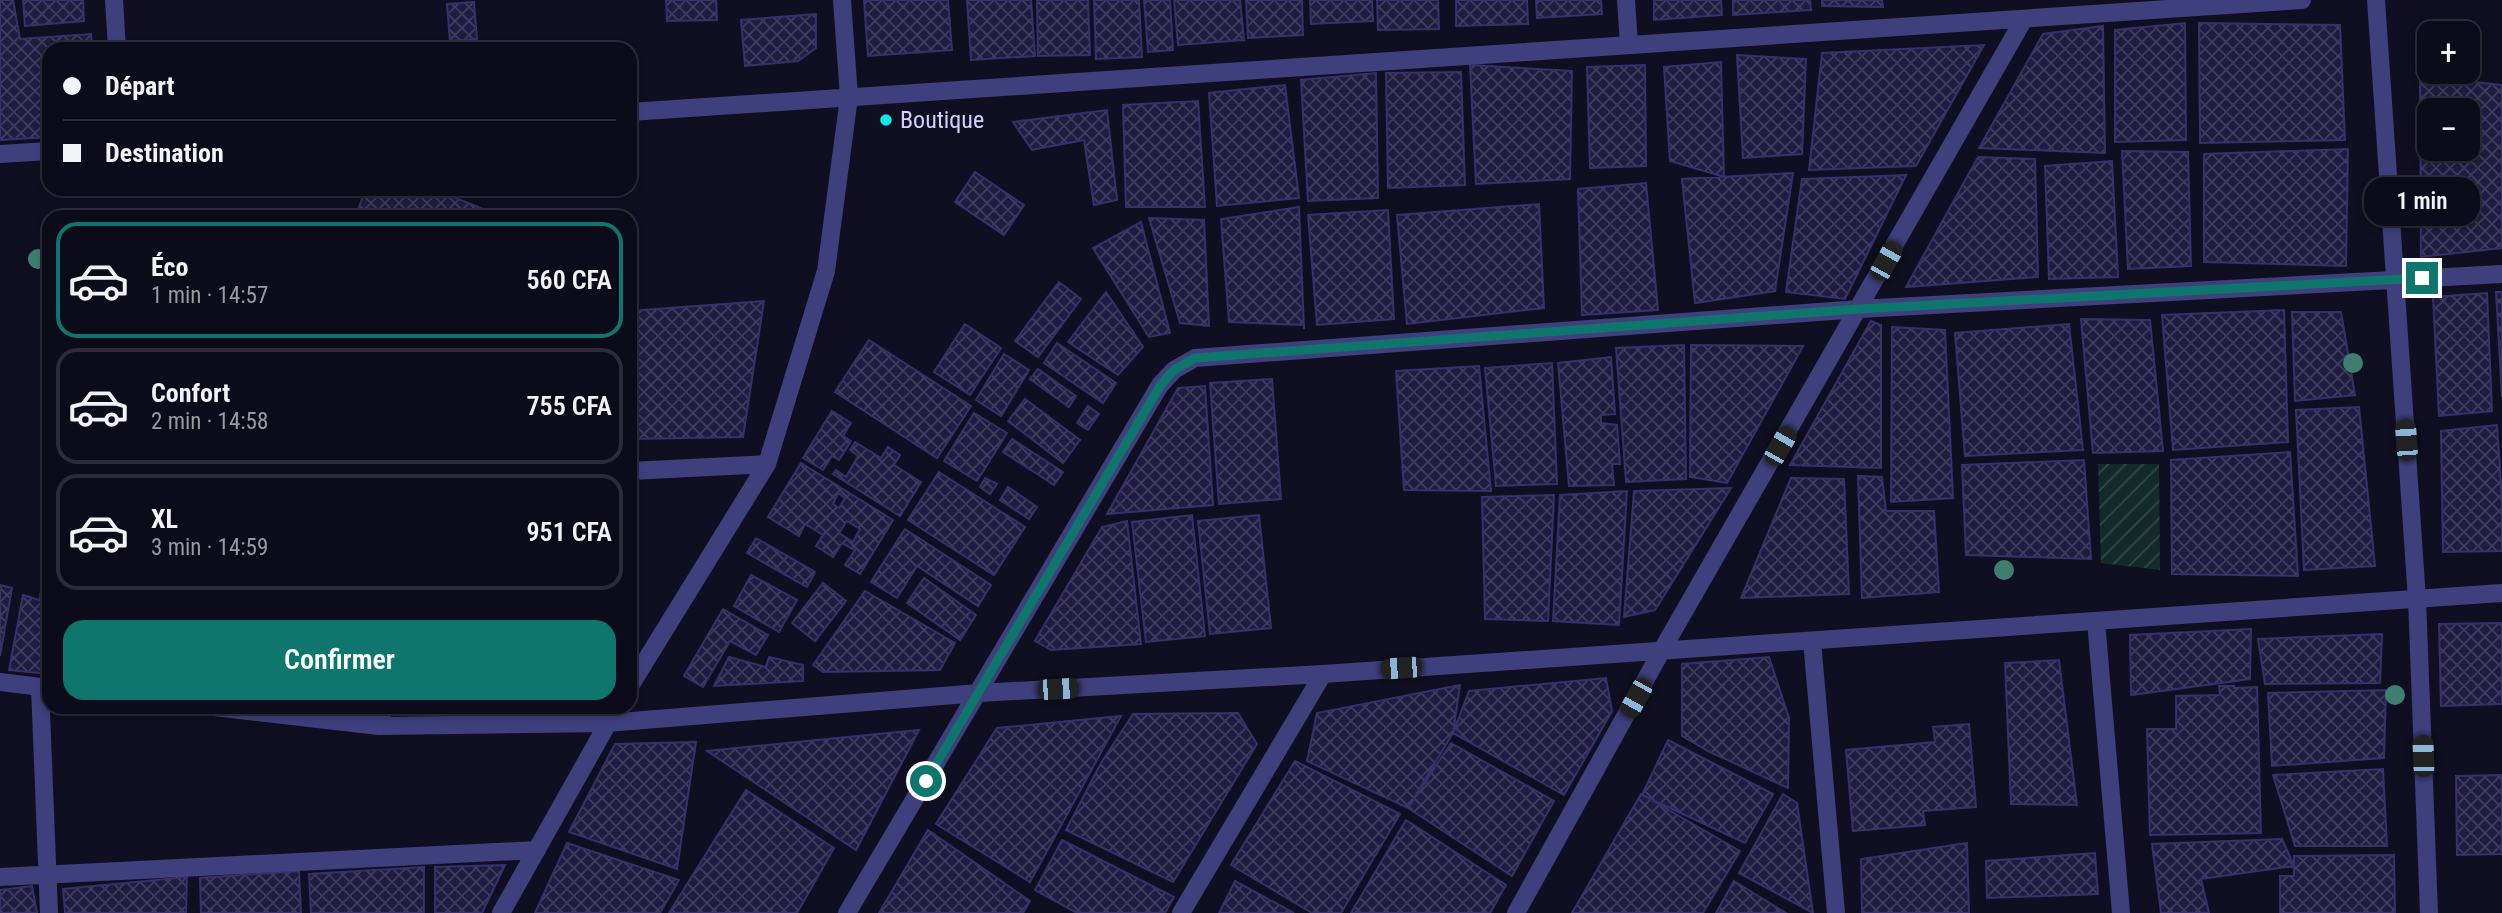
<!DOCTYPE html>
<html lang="fr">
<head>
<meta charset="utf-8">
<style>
  :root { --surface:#0c0b19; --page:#151422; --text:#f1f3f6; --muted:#9a9ba2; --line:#2c2b38; --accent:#0f766e }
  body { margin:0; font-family:"Roboto Condensed",sans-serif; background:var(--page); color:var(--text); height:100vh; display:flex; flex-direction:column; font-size:26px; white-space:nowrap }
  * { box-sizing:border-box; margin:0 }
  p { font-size:23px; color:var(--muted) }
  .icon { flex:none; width:38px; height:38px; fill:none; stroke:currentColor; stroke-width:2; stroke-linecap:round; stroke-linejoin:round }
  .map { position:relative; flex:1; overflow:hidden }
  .drawer { position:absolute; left:42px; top:210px; width:595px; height:504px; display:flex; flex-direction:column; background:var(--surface); border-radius:21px; box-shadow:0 4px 10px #0003,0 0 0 2px var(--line) }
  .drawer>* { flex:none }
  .banner { position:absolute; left:42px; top:42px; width:595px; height:154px; border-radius:21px; box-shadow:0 4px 10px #0003,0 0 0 2px var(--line); display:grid; align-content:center; height:154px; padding:0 21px; background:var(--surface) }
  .buttons { position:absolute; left:2417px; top:21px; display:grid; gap:14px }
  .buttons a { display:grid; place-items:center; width:63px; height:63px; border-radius:14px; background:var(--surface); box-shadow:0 4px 10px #0003,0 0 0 2px var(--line); font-size:35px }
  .end { position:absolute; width:32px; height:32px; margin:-16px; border:9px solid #0f766e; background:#fff; box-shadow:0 0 0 4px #fff }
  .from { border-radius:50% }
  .bubble { position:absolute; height:49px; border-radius:21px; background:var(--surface); box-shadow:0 4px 10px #0003,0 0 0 2px var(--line); font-size:23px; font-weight:600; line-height:49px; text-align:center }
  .car { position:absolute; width:21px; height:42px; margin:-21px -10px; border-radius:9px; box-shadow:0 0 5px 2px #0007; background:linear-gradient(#222 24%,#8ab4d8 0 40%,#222 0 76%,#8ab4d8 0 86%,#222 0) }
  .banner b { display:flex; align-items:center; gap:24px; height:66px; font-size:26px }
  .banner b+b { border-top:2px solid var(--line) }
  .banner i { width:18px; height:18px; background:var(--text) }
  ul { padding:12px 0 0; list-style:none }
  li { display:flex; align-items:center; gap:21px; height:116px; margin:0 14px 10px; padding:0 7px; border:4px solid var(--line); border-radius:21px }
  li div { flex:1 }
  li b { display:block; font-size:26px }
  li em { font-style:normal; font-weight:600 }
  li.on { border-color:var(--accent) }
  li>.icon { width:63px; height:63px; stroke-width:1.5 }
  .primary-button { display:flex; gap:14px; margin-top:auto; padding:14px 21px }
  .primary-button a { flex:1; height:80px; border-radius:21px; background:var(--accent); color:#fff; font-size:28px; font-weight:600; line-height:80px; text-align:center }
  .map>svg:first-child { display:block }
  .garden { fill:url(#garden-furrows) }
  .building { fill:url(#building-cross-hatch); stroke:#36306b; stroke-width:2; fill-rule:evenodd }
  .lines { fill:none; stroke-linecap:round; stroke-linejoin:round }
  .minor { stroke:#3d407d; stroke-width:18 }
  .tree { fill:#3e7d70 }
  .route { stroke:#0f766e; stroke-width:9 }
  .poi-dot { fill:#0fe8eb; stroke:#100f21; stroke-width:2.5 }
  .labels { text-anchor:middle; stroke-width:7; stroke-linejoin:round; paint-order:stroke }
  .poi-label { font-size:24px; fill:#d3d2fc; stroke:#100f21; text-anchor:start }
</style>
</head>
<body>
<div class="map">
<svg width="2502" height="913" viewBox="0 0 2502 913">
  <defs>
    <pattern id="garden-furrows" width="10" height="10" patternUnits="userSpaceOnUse" patternTransform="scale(1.75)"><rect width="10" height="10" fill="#122b28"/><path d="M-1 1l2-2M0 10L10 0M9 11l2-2" fill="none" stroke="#344948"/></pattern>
    <pattern id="building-cross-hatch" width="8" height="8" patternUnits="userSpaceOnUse" patternTransform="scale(1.75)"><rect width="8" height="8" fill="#201c41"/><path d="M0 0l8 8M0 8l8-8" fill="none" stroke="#403c5d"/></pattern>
  </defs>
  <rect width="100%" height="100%" fill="#100f21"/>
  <path class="garden" d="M 2098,464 L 2159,464 L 2160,570 L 2101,563 Z"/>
  <path class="building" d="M 0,0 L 13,0 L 20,39 L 91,34 L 92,49 L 49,49 L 49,137 L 0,140 Z
    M 23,0 L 83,0 L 84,21 L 25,26 Z
    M 666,0 L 716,0 L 717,20 L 667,21 Z
    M 864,0 L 948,0 L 952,50 L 868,56 Z
    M 967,0 L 1031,0 L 1035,56 L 971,60 Z
    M 1037,0 L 1088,0 L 1090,55 L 1038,56 Z
    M 1094,0 L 1139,0 L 1142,57 L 1096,59 Z
    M 1144,0 L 1170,0 L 1173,50 L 1148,52 Z
    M 1174,0 L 1240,0 L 1244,40 L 1178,45 Z
    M 1246,0 L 1302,0 L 1303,35 L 1248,38 Z
    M 1310,0 L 1372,0 L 1373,21 L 1311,24 Z
    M 1377,0 L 1438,0 L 1439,29 L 1378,30 Z
    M 1456,0 L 1527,0 L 1528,24 L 1456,26 Z
    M 1536,0 L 1601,0 L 1602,14 L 1537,18 Z
    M 1654,0 L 1721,0 L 1722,15 L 1654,20 Z
    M 1733,0 L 1810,0 L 1811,10 L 1733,15 Z
    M 1822,0 L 1882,0 L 1883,7 L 1822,6 Z
    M 474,2 L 477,39 L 450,41 L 447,4 Z
    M 816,14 L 816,48 L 798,61 L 745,66 L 741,20 Z
    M 2185,23 L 2186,140 L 2115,142 L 2115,30 Z
    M 2199,23 L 2340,25 L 2345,140 L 2200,143 Z
    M 2103,26 L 2105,153 L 1979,148 L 2043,34 Z
    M 1984,45 L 1916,166 L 1809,170 L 1822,53 Z
    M 1737,55 L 1806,59 L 1802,154 L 1743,158 Z
    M 1721,62 L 1724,177 L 1670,161 L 1664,67 Z
    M 1470,65 L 1572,71 L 1570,179 L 1476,184 Z
    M 1645,65 L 1646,166 L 1590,168 L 1587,67 Z
    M 1461,72 L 1465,185 L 1388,188 L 1386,73 Z
    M 1376,73 L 1378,198 L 1308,201 L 1301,80 Z
    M 2420,76 L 2502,85 L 2502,248 L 2421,257 ZM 2429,110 L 2468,110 L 2468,149 L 2429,149 Z
    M 1285,85 L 1299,198 L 1217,206 L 1209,93 Z
    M 1198,101 L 1205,207 L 1126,207 L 1123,105 Z
    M 1107,110 L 1117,200 L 1094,205 L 1084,140 L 1032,150 L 1013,122 Z
    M 2348,149 L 2346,266 L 2204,262 L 2204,154 Z
    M 2122,151 L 2188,152 L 2191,266 L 2128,269 Z
    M 1978,157 L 2035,159 L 2038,277 L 1906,287 Z
    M 2112,161 L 2118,277 L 2049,279 L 2045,166 Z
    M 975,172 L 1024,205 L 1004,235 L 955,202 Z
    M 1793,173 L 1775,291 L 1695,303 L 1682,179 Z
    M 1906,175 L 1845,299 L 1786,292 L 1802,179 Z
    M 1646,183 L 1658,310 L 1582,315 L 1578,189 Z
    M 366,189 L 434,189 L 483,209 L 479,217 L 355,217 Z
    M 1539,204 L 1544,308 L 1407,324 L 1397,215 Z
    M 1299,207 L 1304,329 L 1304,325 L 1229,322 L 1221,219 Z
    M 1388,210 L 1394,319 L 1317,325 L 1308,215 Z
    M 1149,218 L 1204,220 L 1209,326 L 1180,323 Z
    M 1141,222 L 1170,333 L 1149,337 L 1093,248 Z
    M 1059,282 L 1081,299 L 1038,357 L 1015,341 Z
    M 1106,292 L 1143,347 L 1118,375 L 1068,342 Z
    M 2496,292 L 2502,292 L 2502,397 Z
    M 2487,293 L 2492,411 L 2439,416 L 2433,297 Z
    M 764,301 L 743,437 L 630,439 L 630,311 Z
    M 2284,310 L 2288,442 L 2173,450 L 2162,315 Z
    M 2292,312 L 2341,312 L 2355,395 L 2295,401 Z
    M 2081,319 L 2150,320 L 2163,451 L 2093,453 Z
    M 1871,321 L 1881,325 L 1881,468 L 1790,465 Z
    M 965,324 L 1001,348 L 970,395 L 934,372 Z
    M 2069,324 L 2083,450 L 1965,456 L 1955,333 Z
    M 1892,327 L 1945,330 L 1953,498 L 1891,502 Z
    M 869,340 L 971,406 L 937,458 L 835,392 Z
    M 1057,343 L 1116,383 L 1103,403 L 1044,363 Z
    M 1684,345 L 1686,479 L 1626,482 L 1616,348 Z
    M 1691,345 L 1803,346 L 1727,483 L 1690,477 Z
    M 1004,354 L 1029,370 L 1001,416 L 976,400 Z
    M 1611,357 L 1615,414 L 1601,415 L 1601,423 L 1617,425 L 1620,464 L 1612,464 L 1614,485 L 1569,486 L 1558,363 Z
    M 1552,363 L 1557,484 L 1496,486 L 1485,368 Z
    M 1479,366 L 1491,491 L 1404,490 L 1396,371 Z
    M 1038,369 L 1076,396 L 1069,407 L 1030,379 Z
    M 1272,379 L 1281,499 L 1219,504 L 1210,383 Z
    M 1205,386 L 1213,505 L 1107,514 L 1178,388 Z
    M 1025,399 L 1080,440 L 1063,463 L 1008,421 Z
    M 1088,406 L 1099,414 L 1088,430 L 1077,423 Z
    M 2359,407 L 2375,566 L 2304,570 L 2296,410 Z
    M 832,411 L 851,423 L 843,436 L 851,441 L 839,460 L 832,456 L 823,470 L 803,458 Z
    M 974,413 L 1007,433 L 977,481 L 944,461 Z
    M 2497,425 L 2502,500 L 2502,551 L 2443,552 L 2441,431 Z
    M 1012,439 L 1063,472 L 1054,485 L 1003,452 Z
    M 855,442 L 881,458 L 888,447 L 900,455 L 894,465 L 921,482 L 900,516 L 833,474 L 836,470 L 846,477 L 858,456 L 850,450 Z
    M 2290,452 L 2298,576 L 2172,574 L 2171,460 Z
    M 2084,460 L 2091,559 L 1966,555 L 1962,465 Z
    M 801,463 L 893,520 L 860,574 L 845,565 L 855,550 L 842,543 L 833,557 L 816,546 L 823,535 L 805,524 L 799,536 L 768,517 ZM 838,493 L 845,498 L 839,508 L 833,504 ZM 847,521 L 860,529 L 853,542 L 839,533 Z
    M 939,472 L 1025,527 L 994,575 L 908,520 Z
    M 1858,476 L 1882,477 L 1886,511 L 1934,511 L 1939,592 L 1862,598 Z
    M 985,478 L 997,484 L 990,494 L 980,487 Z
    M 1791,478 L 1844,479 L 1849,594 L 1741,598 Z
    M 1008,487 L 1037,507 L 1029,519 L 1000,500 Z
    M 1731,488 L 1655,610 L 1624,617 L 1634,491 Z
    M 1627,491 L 1619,625 L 1553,621 L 1560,495 Z
    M 1554,495 L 1548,621 L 1485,619 L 1482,497 Z
    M 1192,515 L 1205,636 L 1146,642 L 1132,522 Z
    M 1259,515 L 1271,628 L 1210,634 L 1198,521 Z
    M 1127,521 L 1141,644 L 1051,650 L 1035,641 L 1102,527 Z
    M 905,529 L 991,585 L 978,606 L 917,566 L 897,598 L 871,582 Z
    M 756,538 L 815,572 L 807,587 L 747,553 Z
    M 46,545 L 49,546 L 49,601 L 40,599 Z
    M 751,575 L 797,600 L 779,632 L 734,606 Z
    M 924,578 L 976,615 L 960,640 L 907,603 Z
    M 823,583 L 846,601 L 815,641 L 792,623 Z
    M 0,585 L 12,588 L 0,656 Z
    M 865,591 L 955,643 L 940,670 L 823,672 L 813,665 Z
    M 23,595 L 49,603 L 49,674 L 9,670 Z
    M 723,609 L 768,635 L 756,655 L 730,641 L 703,687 L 684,676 Z
    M 2502,623 L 2502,704 L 2441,706 L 2439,624 Z
    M 2251,629 L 2250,679 L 2131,695 L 2130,635 Z
    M 2382,634 L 2380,683 L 2265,684 L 2258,639 Z
    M 729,657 L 766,667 L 769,657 L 803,665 L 803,681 L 714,686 Z
    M 1769,657 L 1789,718 L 1788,788 L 1708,751 L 1682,736 L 1682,664 Z
    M 2059,660 L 2077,805 L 2011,804 L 2005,663 Z
    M 1606,678 L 1612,711 L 1564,795 L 1453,733 L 1469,691 Z
    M 1460,685 L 1453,733 L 1408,808 L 1307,761 L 1317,713 Z
    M 2219,686 L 2234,686 L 2234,688 L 2257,687 L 2261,833 L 2150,835 L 2147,729 L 2176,729 L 2176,696 L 2220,695 Z
    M 2386,690 L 2384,758 L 2272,766 L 2268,693 Z
    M 1238,713 L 1257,744 L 1173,882 L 1066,830 L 1101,763 L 1133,714 Z
    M 1121,716 L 1030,882 L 936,824 L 997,728 Z
    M 1969,724 L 1976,807 L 1923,811 L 1925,825 L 1853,831 L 1846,750 L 1935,742 L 1933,727 Z
    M 919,730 L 856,850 L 707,751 Z
    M 1668,740 L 1773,794 L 1745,843 L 1642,795 Z
    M 696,742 L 677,869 L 569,832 L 615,744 Z
    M 1451,743 L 1554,801 L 1512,876 L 1408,808 Z
    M 1295,761 L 1400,814 L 1341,913 L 1312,913 L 1231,865 Z
    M 2383,769 L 2387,846 L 2295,846 L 2273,775 Z
    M 2502,775 L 2502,854 L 2457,855 L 2456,776 Z
    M 746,790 L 834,848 L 797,913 L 669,913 Z
    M 1641,794 L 1740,851 L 1703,913 L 1572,913 Z
    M 1783,794 L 1797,803 L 1813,913 L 1739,873 Z
    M 1406,820 L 1506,885 L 1490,913 L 1351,913 Z
    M 928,830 L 1030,901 L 1023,913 L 879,913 Z
    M 2282,839 L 2294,866 L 2201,879 L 2209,913 L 2161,913 L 2152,844 Z
    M 1062,840 L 1174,897 L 1165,913 L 1077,913 L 1035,890 Z
    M 567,843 L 679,880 L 660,913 L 535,913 Z
    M 1967,843 L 1969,913 L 1862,913 L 1861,859 Z
    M 2095,853 L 2098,894 L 1987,898 L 1986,861 Z
    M 2394,855 L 2395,913 L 2280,913 L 2280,876 L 2294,876 L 2294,856 Z
    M 505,865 L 482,913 L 435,913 L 435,867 Z
    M 424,867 L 424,913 L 311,913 L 309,874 Z
    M 299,871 L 301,913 L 201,913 L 200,878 Z
    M 187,877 L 186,913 L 65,913 L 63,889 Z
    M 1235,881 L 1294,913 L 1219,913 Z
    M 1734,881 L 1786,913 L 1716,913 Z
    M 32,886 L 37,913 L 0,913 L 0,890 Z"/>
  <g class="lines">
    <path class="minor" d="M 114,0 L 117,49
      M 1626,0 L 1629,45
      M 2376,0 L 2417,599 L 2429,913
      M 630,112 L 2302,0
      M 0,154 L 49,151
      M 630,471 L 767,464
      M 2096,621 L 2121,913
      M 1812,641 L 1836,913
      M 0,682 L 49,688
      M 630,686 L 767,464 L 826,271 L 849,97 L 842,0
      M 40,687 L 49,913
      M 214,707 L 379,726 L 607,723 L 979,693 L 1323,674 L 2502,593
      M 379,726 L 384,707
      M 0,877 L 537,850
      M 501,913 L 617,707
      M 847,913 L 1160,385 L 1174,370 L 1195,358 L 1859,309 L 2502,274
      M 1181,913 L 1323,674
      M 1516,913 L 1662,650 L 2024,19"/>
  </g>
  <g class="tree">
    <circle cx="38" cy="259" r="10"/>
    <circle cx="2353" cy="363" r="10"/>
    <circle cx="2004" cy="570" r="10"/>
    <circle cx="2395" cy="695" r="10"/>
  </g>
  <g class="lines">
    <path class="route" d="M 926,781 L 1160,386 L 1174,370 L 1195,358 L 1859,309 L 2422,278"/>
  </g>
  <circle class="poi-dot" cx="886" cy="120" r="7"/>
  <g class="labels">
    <g class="poi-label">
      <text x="900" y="128">Boutique</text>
    </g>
  </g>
</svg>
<div class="buttons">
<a>+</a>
<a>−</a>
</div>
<i class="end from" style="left:926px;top:781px"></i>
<i class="end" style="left:2422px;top:278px"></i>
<div class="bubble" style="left:2364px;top:177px;width:116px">1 min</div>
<i class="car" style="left:1886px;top:261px;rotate:29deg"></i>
<i class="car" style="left:2406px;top:440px;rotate:356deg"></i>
<i class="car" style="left:1780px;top:446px;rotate:30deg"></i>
<i class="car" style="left:1401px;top:668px;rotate:266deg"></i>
<i class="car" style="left:1058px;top:689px;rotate:87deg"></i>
<i class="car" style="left:1636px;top:698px;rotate:209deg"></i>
<i class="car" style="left:2423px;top:756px;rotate:358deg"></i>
<div class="banner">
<b><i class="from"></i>Départ</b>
<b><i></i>Destination</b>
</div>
<section class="drawer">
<ul>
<li class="on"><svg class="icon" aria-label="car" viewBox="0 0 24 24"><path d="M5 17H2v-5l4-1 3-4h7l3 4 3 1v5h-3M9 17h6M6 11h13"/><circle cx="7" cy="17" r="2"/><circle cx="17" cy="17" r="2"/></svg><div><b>Éco</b><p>1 min · 14:57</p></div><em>560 CFA</em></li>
<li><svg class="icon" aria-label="car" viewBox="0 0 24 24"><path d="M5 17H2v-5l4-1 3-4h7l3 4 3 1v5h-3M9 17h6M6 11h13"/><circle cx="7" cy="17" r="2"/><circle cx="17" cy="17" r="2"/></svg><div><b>Confort</b><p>2 min · 14:58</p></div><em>755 CFA</em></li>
<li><svg class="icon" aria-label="car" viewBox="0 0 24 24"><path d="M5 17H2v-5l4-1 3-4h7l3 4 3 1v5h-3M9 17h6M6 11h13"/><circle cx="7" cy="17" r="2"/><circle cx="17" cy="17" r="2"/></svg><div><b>XL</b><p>3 min · 14:59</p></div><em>951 CFA</em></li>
</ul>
<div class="primary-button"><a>Confirmer</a></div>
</section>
</div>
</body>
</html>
